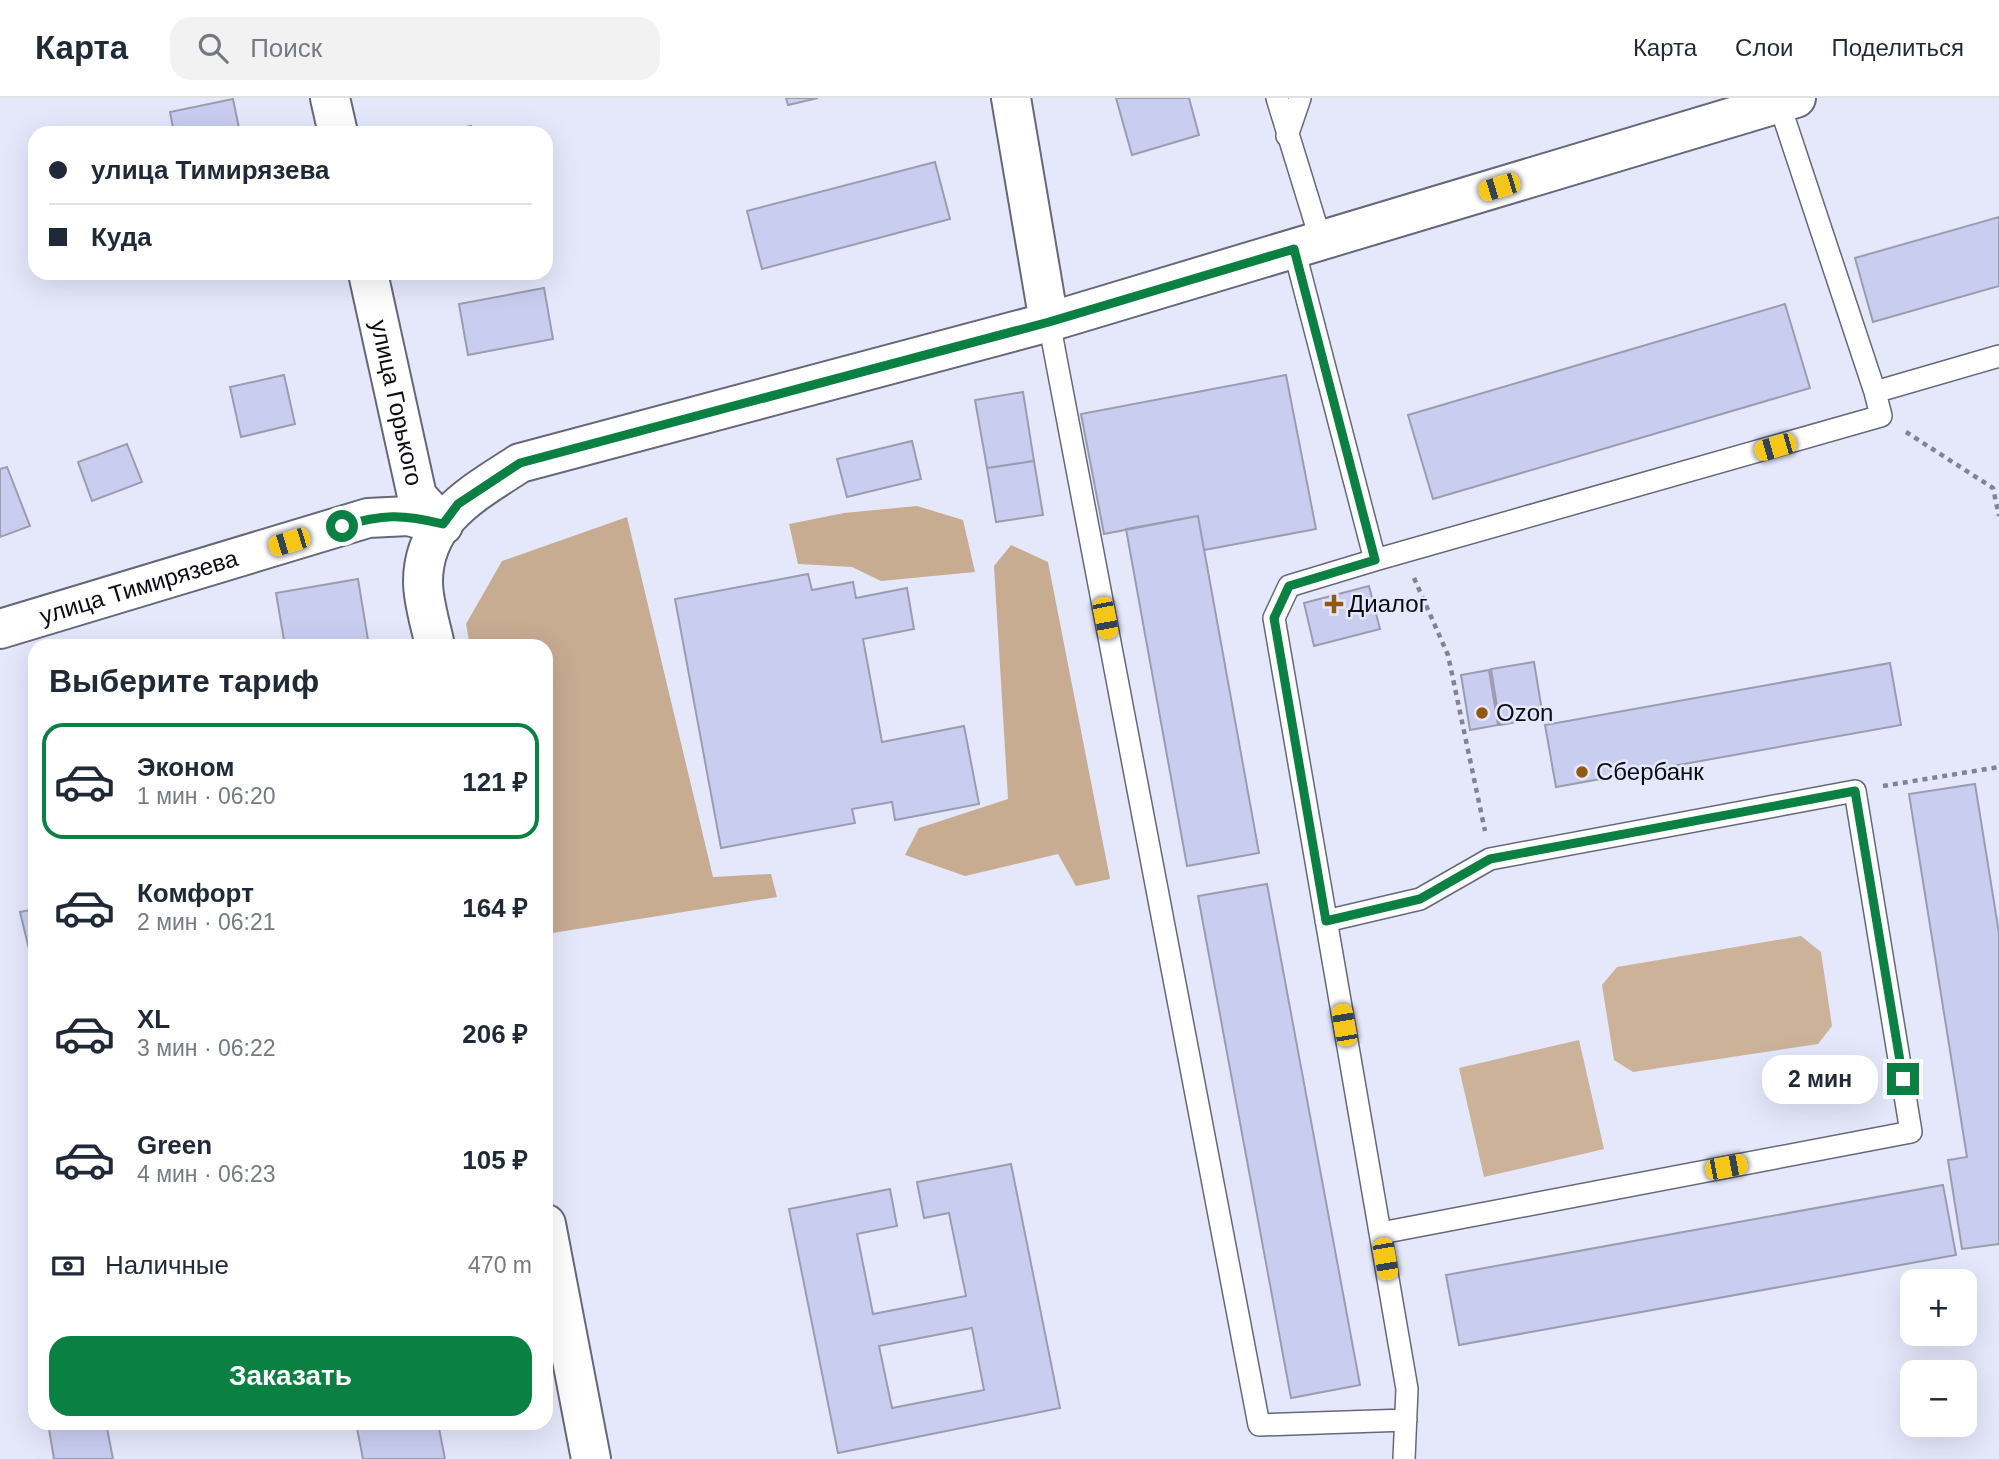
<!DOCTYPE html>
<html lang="ru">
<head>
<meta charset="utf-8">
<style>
  :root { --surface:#fff; --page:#f2f2f3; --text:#1f2937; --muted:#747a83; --line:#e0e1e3; --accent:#0b8043 }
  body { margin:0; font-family:Arial,sans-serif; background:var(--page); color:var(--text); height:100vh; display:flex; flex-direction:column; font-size:26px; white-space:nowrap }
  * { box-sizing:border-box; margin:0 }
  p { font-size:23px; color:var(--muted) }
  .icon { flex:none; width:38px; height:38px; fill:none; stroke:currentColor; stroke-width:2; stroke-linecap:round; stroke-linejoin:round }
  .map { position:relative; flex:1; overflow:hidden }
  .sheet { position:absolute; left:28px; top:541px; width:525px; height:791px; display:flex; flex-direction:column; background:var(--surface); border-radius:21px; box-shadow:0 7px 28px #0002 }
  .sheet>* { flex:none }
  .top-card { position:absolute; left:28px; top:28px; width:525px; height:154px; border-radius:21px; box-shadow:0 7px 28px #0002; display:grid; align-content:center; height:154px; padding:0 21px; background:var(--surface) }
  .tools { position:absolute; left:1900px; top:1171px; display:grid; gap:14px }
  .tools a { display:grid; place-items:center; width:77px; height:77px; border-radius:14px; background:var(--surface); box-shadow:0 7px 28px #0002; font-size:35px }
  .end { position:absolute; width:32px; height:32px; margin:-16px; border:9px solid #0b8043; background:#fff; box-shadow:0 0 0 4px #fff }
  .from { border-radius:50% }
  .bubble { position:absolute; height:49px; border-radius:21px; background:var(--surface); box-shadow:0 7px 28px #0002; font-size:23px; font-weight:600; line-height:49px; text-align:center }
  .car { position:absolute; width:21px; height:42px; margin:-21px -10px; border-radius:9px; box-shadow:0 0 5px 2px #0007; background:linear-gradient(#f5c518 24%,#345 0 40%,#f5c518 0 76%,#345 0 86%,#f5c518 0) }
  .top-card b { display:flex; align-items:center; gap:24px; height:66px; font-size:26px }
  .top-card b+b { border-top:2px solid var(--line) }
  .top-card i { width:18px; height:18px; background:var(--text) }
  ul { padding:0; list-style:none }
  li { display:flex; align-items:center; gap:21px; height:116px; margin:0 14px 10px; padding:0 7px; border:4px solid transparent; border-radius:21px }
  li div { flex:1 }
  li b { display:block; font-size:26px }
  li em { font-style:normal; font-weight:600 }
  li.current { border-color:var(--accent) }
  li>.icon { width:63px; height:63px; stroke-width:1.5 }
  h2 { padding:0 21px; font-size:32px; line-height:84px }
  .pay { display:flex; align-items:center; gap:18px; height:77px; padding:0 21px; font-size:26px }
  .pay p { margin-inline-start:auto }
  .button { display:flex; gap:14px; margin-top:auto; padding:14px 21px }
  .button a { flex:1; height:80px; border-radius:21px; background:var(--accent); color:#fff; font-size:28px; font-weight:600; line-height:80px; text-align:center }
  header { display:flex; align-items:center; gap:42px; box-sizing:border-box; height:98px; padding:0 35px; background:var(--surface); border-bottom:2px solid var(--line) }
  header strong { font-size:33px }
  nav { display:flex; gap:38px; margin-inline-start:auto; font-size:24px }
  .search { width:490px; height:63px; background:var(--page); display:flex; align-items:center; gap:18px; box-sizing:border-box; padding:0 24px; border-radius:21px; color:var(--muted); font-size:26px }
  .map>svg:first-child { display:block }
  .green { fill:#cbb299 }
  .forest { fill:#c7ac92 }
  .building { fill:#c9cdf0; stroke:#9b9daf; stroke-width:2; fill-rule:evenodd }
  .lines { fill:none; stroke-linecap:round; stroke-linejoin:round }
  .lane-casing { stroke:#666879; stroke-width:24 }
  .street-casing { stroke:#666879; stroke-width:42 }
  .secondary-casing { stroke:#666879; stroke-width:42 }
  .path { stroke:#818390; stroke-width:4.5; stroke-dasharray:5 5; stroke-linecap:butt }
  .lane { stroke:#fff; stroke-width:21 }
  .street { stroke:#fff; stroke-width:38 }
  .secondary { stroke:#fff; stroke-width:38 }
  .route { stroke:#0b8043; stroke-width:9 }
  .poi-dot { fill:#905810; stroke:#e5e8fb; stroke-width:2.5 }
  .labels { text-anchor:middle; stroke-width:5; stroke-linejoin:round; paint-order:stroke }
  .street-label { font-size:24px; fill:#0b0c12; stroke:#e5e8fb }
  .poi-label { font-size:24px; fill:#0b0c12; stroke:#e5e8fb; text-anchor:start }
</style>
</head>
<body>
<header>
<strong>Карта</strong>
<div class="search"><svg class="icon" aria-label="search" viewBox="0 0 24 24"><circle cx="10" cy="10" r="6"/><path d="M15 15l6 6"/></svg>Поиск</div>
<nav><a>Карта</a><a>Слои</a><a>Поделиться</a></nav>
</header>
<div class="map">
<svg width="1999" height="1361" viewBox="0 0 1999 1361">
  <rect width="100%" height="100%" fill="#e5e8fb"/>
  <path class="green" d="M 1801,838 L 1821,854 L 1832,928 L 1818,946 L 1633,974 L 1614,962 L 1602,887 L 1617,869 Z
    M 1579,942 L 1604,1051 L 1484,1079 L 1459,970 Z"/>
  <path class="forest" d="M 917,408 L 963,422 L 975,474 L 881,483 L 852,469 L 798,466 L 789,426 L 844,415 Z
    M 627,419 L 713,779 L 771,776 L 777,799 L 546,836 L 546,548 L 470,548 L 466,526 L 502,463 Z
    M 1011,447 L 1048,464 L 1110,781 L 1076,788 L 1058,756 L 965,778 L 905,757 L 919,730 L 1008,701 L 994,468 Z"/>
  <path class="building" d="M 786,0 L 818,0 L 788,7 Z
    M 1116,0 L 1189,0 L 1199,37 L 1132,57 Z
    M 233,1 L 240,35 L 174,35 L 170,14 Z
    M 471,28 L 472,35 L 435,35 Z
    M 935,64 L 950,121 L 762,171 L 747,113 Z
    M 1999,119 L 1999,188 L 1873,224 L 1855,160 Z
    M 544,190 L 553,241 L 468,257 L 459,206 Z
    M 1785,206 L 1810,290 L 1433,401 L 1408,317 Z
    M 284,277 L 295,326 L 241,339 L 230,289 Z
    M 1286,277 L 1316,431 L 1204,452 L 1198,418 L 1104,436 L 1081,316 Z
    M 1023,294 L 1034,363 L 987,370 L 975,302 Z
    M 912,343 L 921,381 L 847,399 L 837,361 Z
    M 127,346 L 142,384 L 92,403 L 78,364 Z
    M 1034,363 L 1043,417 L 996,424 L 987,370 Z
    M 7,369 L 30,428 L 0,439 L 0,371 Z
    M 1198,418 L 1259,755 L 1187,768 L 1126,431 Z
    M 808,476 L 812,492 L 853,484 L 856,500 L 907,490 L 914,531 L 863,541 L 882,644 L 964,628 L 979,706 L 895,722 L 892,704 L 852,711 L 855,725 L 721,750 L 675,501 Z
    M 358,481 L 369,548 L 285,548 L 276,495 Z
    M 1369,488 L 1380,531 L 1314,548 L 1304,505 Z
    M 1534,564 L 1543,619 L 1500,627 L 1491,571 Z
    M 1890,565 L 1901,627 L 1556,689 L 1545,627 Z
    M 1489,572 L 1498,627 L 1470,632 L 1461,577 Z
    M 1975,686 L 1999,835 L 1999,1146 L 1962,1151 L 1948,1062 L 1967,1059 L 1909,696 Z
    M 1267,786 L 1360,1287 L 1291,1300 L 1198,798 Z
    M 35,811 L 35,876 L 20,814 Z
    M 1011,1066 L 1060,1310 L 838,1355 L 789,1111 L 890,1091 L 897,1128 L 857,1136 L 873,1216 L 966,1198 L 949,1115 L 924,1120 L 917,1084 ZM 972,1230 L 984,1292 L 892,1310 L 879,1248 Z
    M 1943,1087 L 1956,1157 L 1459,1247 L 1446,1177 Z
    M 48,1325 L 106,1325 L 113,1361 L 54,1361 Z
    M 356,1325 L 438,1325 L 445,1361 L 363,1361 Z"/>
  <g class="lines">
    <g class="lane-casing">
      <path id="lane" d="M 1277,0 L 1321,143
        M 1779,5 L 1875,294
        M 1287,38 L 1300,0
        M 1294,151 L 1375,462 L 1881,318 L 1875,294 L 1999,258
        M 1049,224 L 1259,1327 L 1406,1322
        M 1375,462 L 1289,488 L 1274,520 L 1407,1291 L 1404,1361
        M 1326,823 L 1420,801 L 1490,761 L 1855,693 L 1911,1034 L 1381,1135"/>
    </g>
    <g class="street-casing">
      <g id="street">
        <path d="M 330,0 L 338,35"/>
        <path d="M 1011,0 L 1049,224"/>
        <path id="s1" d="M 368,175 L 417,398 L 443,427"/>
        <path id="s2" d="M 0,531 L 368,420 L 408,418 L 443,427"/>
      </g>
    </g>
    <g class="secondary-casing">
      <path id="secondary" d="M 435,548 C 431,528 423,504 423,484 C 423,421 474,395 520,365 L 1049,224 L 1796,0
        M 546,1126 L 591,1361"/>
    </g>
    <path class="path" d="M 1906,334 L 1993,390 L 1999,418
      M 1414,480 L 1448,557 L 1485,733
      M 1883,688 L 1999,669"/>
    <use href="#lane" class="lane"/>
    <use href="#street" class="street"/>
    <use href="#secondary" class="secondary"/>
  </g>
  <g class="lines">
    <path class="route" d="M 342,428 C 383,416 402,416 443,426 L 458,406 L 520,365 L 1049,224 L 1294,151 L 1375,462 L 1289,488 L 1274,520 L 1326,823 L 1420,801 L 1490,761 L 1855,693 L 1903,981"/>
  </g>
  <g class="poi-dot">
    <path d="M1330.5 495.5h7v7h7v7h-7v7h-7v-7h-7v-7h7z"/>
    <circle cx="1482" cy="615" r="7"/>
    <circle cx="1582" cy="674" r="7"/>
  </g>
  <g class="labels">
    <g class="street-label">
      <text dy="8" stroke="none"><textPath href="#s1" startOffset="133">улица Горького</textPath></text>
      <text dy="8" stroke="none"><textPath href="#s2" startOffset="145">улица Тимирязева</textPath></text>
    </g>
    <g class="poi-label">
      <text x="1348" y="514">Диалог</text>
      <text x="1496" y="623">Ozon</text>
      <text x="1596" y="682">Сбербанк</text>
    </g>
  </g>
</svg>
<div class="tools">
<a>+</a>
<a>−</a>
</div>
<i class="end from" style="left:342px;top:428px"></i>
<i class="end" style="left:1903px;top:981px"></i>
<div class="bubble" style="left:1762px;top:957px;width:116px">2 мин</div>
<i class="car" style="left:1499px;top:89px;rotate:253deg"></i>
<i class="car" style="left:1775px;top:349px;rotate:254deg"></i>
<i class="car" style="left:289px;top:444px;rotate:253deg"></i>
<i class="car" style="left:1105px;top:520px;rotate:169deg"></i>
<i class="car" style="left:1344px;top:927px;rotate:350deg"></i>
<i class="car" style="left:1726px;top:1069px;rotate:79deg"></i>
<i class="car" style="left:1385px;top:1161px;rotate:170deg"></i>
<div class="top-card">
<b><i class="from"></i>улица Тимирязева</b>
<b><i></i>Куда</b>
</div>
<section class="sheet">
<h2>Выберите тариф</h2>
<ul>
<li class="current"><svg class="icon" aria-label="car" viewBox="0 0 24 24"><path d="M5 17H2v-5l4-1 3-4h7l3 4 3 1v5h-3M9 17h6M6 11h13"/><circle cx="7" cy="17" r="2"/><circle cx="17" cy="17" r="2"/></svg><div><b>Эконом</b><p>1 мин · 06:20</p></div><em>121 ₽</em></li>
<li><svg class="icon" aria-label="car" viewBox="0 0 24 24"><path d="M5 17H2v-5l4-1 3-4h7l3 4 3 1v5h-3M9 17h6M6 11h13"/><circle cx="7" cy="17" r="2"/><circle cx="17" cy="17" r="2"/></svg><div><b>Комфорт</b><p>2 мин · 06:21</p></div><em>164 ₽</em></li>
<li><svg class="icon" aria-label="car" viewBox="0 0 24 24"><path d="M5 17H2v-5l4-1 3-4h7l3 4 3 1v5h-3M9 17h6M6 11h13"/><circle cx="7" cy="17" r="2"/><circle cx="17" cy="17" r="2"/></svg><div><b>XL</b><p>3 мин · 06:22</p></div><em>206 ₽</em></li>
<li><svg class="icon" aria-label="car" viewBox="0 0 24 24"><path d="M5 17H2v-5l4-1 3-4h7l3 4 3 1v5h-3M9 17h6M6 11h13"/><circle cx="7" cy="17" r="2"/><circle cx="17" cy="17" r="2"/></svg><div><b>Green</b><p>4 мин · 06:23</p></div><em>105 ₽</em></li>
</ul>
<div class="pay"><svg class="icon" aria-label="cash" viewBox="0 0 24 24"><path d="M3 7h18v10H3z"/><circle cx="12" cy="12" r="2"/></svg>Наличные<p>470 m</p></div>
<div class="button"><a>Заказать</a></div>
</section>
</div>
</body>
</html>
